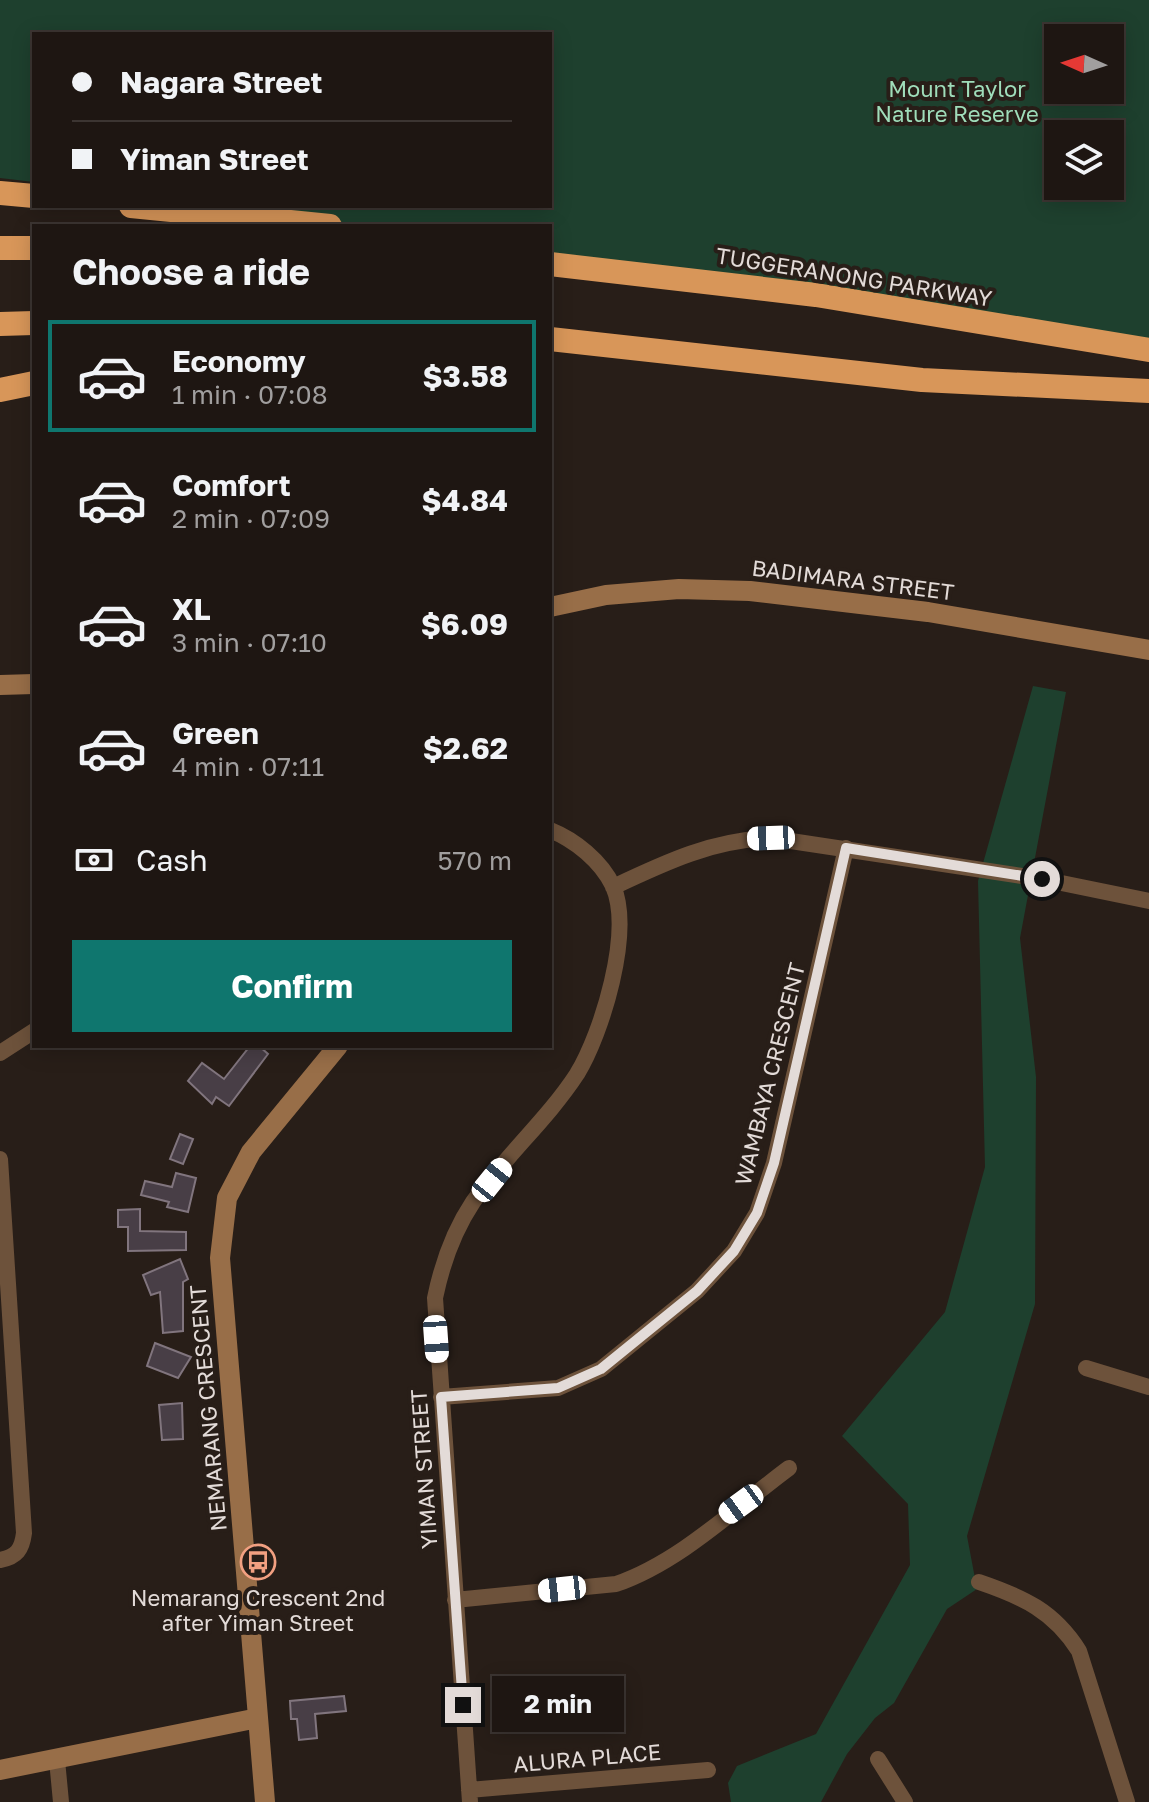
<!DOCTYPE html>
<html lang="en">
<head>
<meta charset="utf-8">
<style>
  :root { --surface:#1e1612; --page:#261f1b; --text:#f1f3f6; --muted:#a19f9f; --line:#3c3532; --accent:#0f766e }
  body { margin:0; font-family:"Golos Text",sans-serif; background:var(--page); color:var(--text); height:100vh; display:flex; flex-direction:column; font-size:30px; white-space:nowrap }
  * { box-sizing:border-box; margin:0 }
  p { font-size:26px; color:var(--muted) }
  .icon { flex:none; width:44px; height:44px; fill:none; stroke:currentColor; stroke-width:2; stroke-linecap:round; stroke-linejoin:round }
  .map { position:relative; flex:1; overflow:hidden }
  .sheet { position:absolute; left:32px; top:224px; width:520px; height:824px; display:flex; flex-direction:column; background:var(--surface); border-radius:0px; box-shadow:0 4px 20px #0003,0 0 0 2px var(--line) }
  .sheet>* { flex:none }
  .hud { position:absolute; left:32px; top:32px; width:520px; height:176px; border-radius:0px; box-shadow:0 4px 20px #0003,0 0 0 2px var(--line); display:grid; align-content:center; height:176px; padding:0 40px; background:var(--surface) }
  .needle { width:52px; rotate:273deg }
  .fabs { position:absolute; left:1044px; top:24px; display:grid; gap:16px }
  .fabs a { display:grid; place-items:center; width:80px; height:80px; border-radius:0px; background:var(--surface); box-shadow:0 4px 20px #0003,0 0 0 2px var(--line); font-size:40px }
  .end { position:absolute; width:36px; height:36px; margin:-18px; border:10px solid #e3dbd8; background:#111; box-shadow:0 0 0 4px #111 }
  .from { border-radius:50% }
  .bubble { position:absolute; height:56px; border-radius:0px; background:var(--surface); box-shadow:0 4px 20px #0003,0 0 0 2px var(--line); font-size:26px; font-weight:700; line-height:56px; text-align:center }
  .car { position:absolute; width:24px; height:48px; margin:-24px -12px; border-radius:10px; box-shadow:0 0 6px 2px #0007; background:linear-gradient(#fff 24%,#345 0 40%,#fff 0 76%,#345 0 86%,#fff 0) }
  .hud b { display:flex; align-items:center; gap:28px; height:76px; font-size:30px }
  .hud b+b { border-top:2px solid var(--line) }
  .hud i { width:20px; height:20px; background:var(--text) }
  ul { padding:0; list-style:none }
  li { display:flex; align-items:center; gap:24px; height:112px; margin:0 16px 12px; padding:0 24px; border:4px solid transparent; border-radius:0px }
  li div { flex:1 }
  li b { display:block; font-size:30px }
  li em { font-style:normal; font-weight:700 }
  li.selected { border-color:var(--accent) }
  li>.icon { width:72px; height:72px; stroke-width:1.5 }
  h2 { padding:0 40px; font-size:36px; line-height:96px }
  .pay { display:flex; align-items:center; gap:20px; height:88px; padding:0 40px; font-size:30px }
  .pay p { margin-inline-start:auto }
  .button { display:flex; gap:16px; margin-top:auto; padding:16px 40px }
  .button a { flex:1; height:92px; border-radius:0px; background:var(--accent); color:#fff; font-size:32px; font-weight:700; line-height:92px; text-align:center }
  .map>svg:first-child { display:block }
  .green { fill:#1e402e; fill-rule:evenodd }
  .building { fill:#483e46; stroke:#81757e; stroke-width:2 }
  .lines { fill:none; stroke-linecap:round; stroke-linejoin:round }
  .street { stroke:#6d523b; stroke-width:16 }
  .secondary { stroke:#986e48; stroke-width:20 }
  .highway { stroke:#d89659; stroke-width:24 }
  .route { stroke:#e3dbd8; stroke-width:10 }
  .labels { text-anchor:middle; stroke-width:8; stroke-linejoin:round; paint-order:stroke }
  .park-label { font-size:22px; fill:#9fddba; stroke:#281e18 }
  .street-label { font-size:22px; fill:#e3dbd8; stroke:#281e18 }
  .poi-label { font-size:22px; fill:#e3dbd8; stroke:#281e18 }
</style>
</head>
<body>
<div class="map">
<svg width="1149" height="1802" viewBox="0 0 1149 1802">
  <rect width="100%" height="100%" fill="#281e18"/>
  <path class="green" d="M 0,0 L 1149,0 L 1149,339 L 550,255 L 550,226 L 343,226 L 201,206 L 550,206 L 550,34 L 34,34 L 34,182 L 0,178 ZM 1058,38 L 1110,38 L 1110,90 L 1058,90 ZM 1058,134 L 1110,134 L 1110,186 L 1058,186 Z
    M 1033,686 L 1066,692 L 1020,938 L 1036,1077 L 1035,1304 L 967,1536 L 977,1589 L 947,1609 L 894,1703 L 875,1718 L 847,1754 L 821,1802 L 731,1802 L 728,1783 L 737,1766 L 816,1734 L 910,1565 L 908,1504 L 842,1436 L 945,1312 L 985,1167 L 978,881 Z"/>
  <path class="building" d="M 250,1046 L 259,1046 L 268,1054 L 229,1106 L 216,1097 L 212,1104 L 188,1081 L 202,1063 L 224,1079 Z
    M 180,1134 L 193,1139 L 183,1164 L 170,1159 Z
    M 176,1173 L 196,1178 L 188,1212 L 167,1207 L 169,1202 L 141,1195 L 145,1181 L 172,1187 Z
    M 140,1209 L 140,1231 L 186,1232 L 186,1250 L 128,1251 L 128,1227 L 118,1227 L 118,1210 Z
    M 180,1259 L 188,1279 L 183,1282 L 183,1331 L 163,1333 L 160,1292 L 151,1295 L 143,1275 Z
    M 155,1343 L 191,1357 L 178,1378 L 147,1366 Z
    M 182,1403 L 183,1439 L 162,1440 L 159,1405 Z
    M 344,1696 L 346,1711 L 315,1714 L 317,1738 L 299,1740 L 297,1719 L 291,1719 L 290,1701 Z"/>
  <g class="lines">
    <path class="street" d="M 613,887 C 666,862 712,840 771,838 L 1042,879 L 1149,901
      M 0,1053 L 34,1031
      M 0,1159 L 24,1533 C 22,1549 17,1557 0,1560
      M 1086,1368 L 1149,1387
      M 441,1397 L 558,1388 L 601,1369 L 697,1291 L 734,1251 L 757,1213 L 774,1163 L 846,848
      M 979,1582 C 1023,1597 1054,1611 1079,1651 L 1127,1802
      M 455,1600 L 616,1584 C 680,1562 735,1508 789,1468
      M 878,1759 L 905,1802
      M 57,1760 L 61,1802
      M 469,1790 L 708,1770
      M 470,1802 L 435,1298 C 442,1264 453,1232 473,1202 C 504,1157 547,1120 577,1074 C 602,1033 633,932 613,886 C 601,861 575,840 550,830"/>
    <path class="secondary" d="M 550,607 L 606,595 L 679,589 L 750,591 L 928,612 L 1149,650
      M 0,685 L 34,684
      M 0,1770 L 258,1718
      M 265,1802 L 220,1258 L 227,1198 L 251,1152 L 338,1046"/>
    <path class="highway" d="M 0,193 L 34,196
      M 131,206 L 330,226
      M 0,248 L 34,248
      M 550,264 L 816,295 L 1149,350
      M 0,324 L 34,323
      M 550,339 L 922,380 L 1149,391
      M 0,390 L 34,383"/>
  </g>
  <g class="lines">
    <path class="route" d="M 463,1705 L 441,1397 L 558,1388 L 601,1369 L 697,1291 L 734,1251 L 757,1213 L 774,1163 L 846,848 L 1042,879"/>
  </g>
  <defs>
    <g id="bus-ring" transform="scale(1.8)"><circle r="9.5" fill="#281e18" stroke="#f2a081" stroke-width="1.5"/><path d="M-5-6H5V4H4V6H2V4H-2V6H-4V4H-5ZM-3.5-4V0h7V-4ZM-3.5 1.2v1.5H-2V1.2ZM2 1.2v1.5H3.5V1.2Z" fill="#f2a081"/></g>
  </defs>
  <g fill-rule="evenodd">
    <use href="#bus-ring" x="258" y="1562"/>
  </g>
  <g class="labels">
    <g class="park-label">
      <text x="957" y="97">Mount Taylor<tspan x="957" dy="25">Nature Reserve</tspan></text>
    </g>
    <g class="street-label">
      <text transform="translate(854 277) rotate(9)" y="8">TUGGERANONG PARKWAY</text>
      <text transform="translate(853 580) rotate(7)" y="8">BADIMARA STREET</text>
      <text transform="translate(770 1074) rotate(-76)" y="8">WAMBAYA CRESCENT</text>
      <text transform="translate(208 1408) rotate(-95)" y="8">NEMARANG CRESCENT</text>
      <text transform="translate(424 1469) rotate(-94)" y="8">YIMAN STREET</text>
      <text transform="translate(587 1758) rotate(-5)" y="8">ALURA PLACE</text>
    </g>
    <g class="poi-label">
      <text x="258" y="1606">Nemarang Crescent 2nd<tspan x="258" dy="25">after Yiman Street</tspan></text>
    </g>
  </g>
</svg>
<div class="fabs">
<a><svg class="needle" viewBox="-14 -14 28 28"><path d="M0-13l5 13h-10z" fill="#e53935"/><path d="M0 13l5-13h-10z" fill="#a19f9f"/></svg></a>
<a><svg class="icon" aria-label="layers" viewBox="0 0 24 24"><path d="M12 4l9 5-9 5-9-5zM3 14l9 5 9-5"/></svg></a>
</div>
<i class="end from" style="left:1042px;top:879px"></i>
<i class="end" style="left:463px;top:1705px"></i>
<div class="bubble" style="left:492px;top:1676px;width:132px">2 min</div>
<i class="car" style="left:771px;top:838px;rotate:268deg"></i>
<i class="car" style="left:492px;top:1180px;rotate:39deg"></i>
<i class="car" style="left:436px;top:1339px;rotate:176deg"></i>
<i class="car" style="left:741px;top:1504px;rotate:234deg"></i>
<i class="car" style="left:562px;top:1589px;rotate:264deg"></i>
<div class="hud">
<b><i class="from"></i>Nagara Street</b>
<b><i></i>Yiman Street</b>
</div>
<section class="sheet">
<h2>Choose a ride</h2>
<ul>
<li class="selected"><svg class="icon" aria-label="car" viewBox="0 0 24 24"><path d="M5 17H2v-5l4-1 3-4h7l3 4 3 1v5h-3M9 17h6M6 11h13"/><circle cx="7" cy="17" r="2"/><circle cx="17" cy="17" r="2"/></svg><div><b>Economy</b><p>1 min · 07:08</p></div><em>$3.58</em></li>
<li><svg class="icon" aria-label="car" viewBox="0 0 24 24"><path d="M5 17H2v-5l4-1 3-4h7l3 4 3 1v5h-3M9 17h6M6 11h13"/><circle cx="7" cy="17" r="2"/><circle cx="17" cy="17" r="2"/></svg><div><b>Comfort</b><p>2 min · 07:09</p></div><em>$4.84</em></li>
<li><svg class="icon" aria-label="car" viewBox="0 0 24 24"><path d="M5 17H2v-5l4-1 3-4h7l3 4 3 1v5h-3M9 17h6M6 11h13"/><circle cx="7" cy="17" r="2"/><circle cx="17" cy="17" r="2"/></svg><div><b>XL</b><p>3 min · 07:10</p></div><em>$6.09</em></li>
<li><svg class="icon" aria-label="car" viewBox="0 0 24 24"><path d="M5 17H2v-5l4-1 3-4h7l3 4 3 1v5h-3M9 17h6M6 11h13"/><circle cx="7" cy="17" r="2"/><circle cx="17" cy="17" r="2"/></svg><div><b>Green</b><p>4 min · 07:11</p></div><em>$2.62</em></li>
</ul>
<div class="pay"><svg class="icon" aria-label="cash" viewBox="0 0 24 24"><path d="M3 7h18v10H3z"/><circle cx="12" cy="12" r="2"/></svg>Cash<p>570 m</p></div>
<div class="button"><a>Confirm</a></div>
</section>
</div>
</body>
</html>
